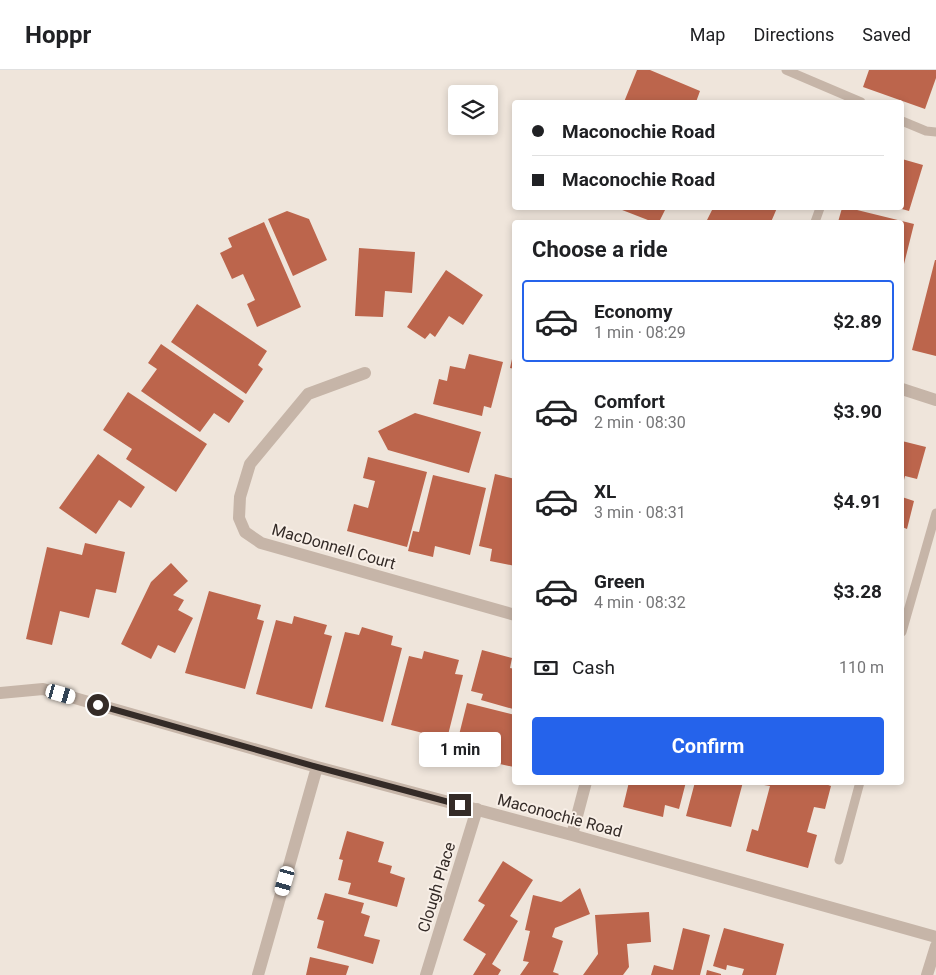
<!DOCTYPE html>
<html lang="en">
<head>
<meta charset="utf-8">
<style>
  :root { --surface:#fff; --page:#f6f6f6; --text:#202124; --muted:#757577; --line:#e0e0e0; --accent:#2563eb }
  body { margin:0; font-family:Roboto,sans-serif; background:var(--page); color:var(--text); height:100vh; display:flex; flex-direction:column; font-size:19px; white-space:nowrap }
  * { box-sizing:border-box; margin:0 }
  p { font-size:16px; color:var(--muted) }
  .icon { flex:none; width:28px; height:28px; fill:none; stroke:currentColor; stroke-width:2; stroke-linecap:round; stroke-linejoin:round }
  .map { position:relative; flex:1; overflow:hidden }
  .side { position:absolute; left:512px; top:150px; width:392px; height:565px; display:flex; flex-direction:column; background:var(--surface); border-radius:5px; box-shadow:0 2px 8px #0003 }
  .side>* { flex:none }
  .banner { position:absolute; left:512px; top:30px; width:392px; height:110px; border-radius:5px; box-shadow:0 2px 8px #0003; display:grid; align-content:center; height:110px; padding:0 20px; background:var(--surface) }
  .tools { position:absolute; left:448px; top:15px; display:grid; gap:10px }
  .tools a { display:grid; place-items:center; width:50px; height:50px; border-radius:5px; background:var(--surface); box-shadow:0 2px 8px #0003; font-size:25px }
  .end { position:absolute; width:22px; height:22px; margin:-11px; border:6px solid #342b27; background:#fff; box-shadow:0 0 0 2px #fff }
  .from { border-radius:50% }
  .bubble { position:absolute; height:35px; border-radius:5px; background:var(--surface); box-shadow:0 2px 8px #0003; font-size:16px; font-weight:700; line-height:35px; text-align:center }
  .car { position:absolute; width:15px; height:30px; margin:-15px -8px; border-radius:6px; box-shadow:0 0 4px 1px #0007; background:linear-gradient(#fff 24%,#345 0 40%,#fff 0 76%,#345 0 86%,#fff 0) }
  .banner b { display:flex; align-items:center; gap:18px; height:48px; font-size:19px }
  .banner b+b { border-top:1px solid var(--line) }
  .banner i { width:12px; height:12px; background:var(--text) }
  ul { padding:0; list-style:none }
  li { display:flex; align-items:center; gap:15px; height:82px; margin:0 10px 8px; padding:0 10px; border:2px solid transparent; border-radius:5px }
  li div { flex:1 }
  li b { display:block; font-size:19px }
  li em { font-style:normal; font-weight:700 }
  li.on { border-color:var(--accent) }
  li>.icon { width:45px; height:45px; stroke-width:1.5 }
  h2 { padding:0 20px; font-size:22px; line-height:60px }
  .pay { display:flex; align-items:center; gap:12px; height:55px; padding:0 20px; font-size:19px }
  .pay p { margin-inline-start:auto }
  .action { display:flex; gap:10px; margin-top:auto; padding:10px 20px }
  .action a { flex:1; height:58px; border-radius:5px; background:var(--accent); color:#fff; font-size:20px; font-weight:700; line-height:58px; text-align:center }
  header { display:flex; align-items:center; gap:30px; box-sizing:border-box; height:70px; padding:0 25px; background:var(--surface); border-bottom:1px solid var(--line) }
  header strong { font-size:24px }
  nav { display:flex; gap:28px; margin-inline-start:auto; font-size:18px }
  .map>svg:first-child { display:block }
  .building { fill:#bc654c }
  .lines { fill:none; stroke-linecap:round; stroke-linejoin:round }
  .service { stroke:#c6b5a8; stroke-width:9 }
  .minor { stroke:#c6b5a8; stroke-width:12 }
  .tertiary { stroke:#c6b5a8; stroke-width:12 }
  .route { stroke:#342b27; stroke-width:6 }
  .labels { text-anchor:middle; stroke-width:4; stroke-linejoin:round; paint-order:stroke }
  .street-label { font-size:16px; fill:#342b27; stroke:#f8efe7 }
</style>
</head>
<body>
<header>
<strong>Hoppr</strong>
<nav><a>Map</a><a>Directions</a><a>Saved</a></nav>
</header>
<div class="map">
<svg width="936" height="905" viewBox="0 0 936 905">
  <rect width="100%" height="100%" fill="#efe5db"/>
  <path class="building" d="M 637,0 L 650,0 L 700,21 L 696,32 L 624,32 Z
    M 869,0 L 936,0 L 936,8 L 925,39 L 863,17 Z
    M 902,89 L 923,95 L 909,141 L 902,139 Z
    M 617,138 L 666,138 L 659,152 L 653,152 Z
    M 713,138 L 777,138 L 771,152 L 749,152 L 742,150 L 741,152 L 706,152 Z
    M 842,138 L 849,138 L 914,154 L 903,198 L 902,152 L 838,152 Z
    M 287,141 L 309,149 L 327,190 L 293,206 L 268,149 Z
    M 264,152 L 301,237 L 257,257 L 247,234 L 255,230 L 243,204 L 232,209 L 220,183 L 232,177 L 228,168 Z
    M 359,178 L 415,182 L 412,223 L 385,221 L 383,247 L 355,246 Z
    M 935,190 L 936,190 L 936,286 L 912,280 Z
    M 446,200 L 483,225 L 463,255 L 449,246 L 435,267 L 430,263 L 425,269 L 407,257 Z
    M 197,234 L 267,281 L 258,295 L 263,299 L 246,324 L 171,272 Z
    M 161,274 L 244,331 L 229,353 L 214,343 L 200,362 L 141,321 L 157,299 L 148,293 Z
    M 514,280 L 515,280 L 515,299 L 510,298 Z
    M 469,284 L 503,292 L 491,338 L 484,336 L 482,346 L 433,334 L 439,309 L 447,311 L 450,296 L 465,299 Z
    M 128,322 L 207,374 L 176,422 L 126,389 L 132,379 L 103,360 Z
    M 415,343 L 481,362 L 469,403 L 388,380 L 378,361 Z
    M 902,371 L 926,377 L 917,409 L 905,406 L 903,414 Z
    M 98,384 L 145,417 L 131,438 L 119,430 L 96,464 L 59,438 Z
    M 368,387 L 427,402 L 407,477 L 347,461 L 354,434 L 368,438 L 375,411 L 363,408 Z
    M 495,404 L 515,409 L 515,496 L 490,491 L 492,479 L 479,476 Z
    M 433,405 L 486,418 L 470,485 L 435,476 L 433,487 L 408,481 L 413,461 L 419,462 Z
    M 902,427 L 914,431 L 907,459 L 902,457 Z
    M 85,473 L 125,482 L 116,523 L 96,519 L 89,548 L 60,541 L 52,575 L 26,569 L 47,477 L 82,485 Z
    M 171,493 L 188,511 L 173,525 L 184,530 L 178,540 L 193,548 L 175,583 L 158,575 L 151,589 L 121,574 L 151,512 Z
    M 209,521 L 261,535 L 257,549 L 264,551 L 245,619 L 185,603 Z
    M 294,546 L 327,555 L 324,564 L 332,566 L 312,639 L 256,624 L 276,550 L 292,554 Z
    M 362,557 L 393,566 L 391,575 L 402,578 L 383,652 L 325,637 L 345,562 L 359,565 Z
    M 482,580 L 512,588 L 510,598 L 515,599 L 515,631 L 513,639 L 481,630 L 483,624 L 471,621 Z
    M 424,581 L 459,590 L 455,604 L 463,605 L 447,669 L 391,655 L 409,586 L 422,589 Z
    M 467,633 L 515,645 L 514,697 L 486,691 L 490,672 L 459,665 Z
    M 629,712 L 686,712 L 679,739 L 665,735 L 663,747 L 623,737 Z
    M 695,712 L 743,712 L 731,757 L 686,746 Z
    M 764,712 L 820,712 L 831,716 L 825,739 L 814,737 L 807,762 L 817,765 L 808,798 L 746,781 L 752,759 L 758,761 L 770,716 L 764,715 Z
    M 347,761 L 384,772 L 378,792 L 392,796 L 390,803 L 405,808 L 397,837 L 348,824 L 351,813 L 338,810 L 343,790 L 339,789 Z
    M 503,791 L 533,810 L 510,846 L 518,851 L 492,894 L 501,900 L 498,905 L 473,905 L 486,884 L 463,870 L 485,835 L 478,831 Z
    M 580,818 L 590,844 L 555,858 L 552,867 L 563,871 L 553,902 L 559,904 L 558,905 L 520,905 L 529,892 L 523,891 L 530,861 L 525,860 L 533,825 L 561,832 Z
    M 325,823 L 364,833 L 361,843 L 370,846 L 364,866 L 380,870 L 373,894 L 317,878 L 324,851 L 317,849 Z
    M 649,842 L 651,872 L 627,874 L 629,897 L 623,905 L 583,905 L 598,884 L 595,845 Z
    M 683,858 L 710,865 L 700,905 L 651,905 L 654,895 L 673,900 Z
    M 724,858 L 784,874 L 776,905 L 742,905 L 744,899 L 727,895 L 726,900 L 713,896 Z
    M 310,887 L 349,896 L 346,905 L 306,905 Z
    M 707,900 L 721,904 L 721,905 L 706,905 Z"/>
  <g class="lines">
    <path class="service" d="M 786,0 L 861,32
      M 902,51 L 926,61 L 936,62
      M 815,152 L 820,138
      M 902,562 L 936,443
      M 839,790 L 860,712"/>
    <path class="minor" d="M 365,303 L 308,324 L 250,394 L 240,427 L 239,448 L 245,462 L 261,473 L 515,545
      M 902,319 L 936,330
      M 0,623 L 43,619 L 317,697 L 572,765 L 936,867
      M 572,765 L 586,712
      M 258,905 L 317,697
      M 426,905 L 477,739"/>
    <path class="tertiary" d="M 927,905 L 936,876"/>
  </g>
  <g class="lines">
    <path class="route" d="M 98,635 L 317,697 L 460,735"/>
  </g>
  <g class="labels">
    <g class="street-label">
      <text transform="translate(334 476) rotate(16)" y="6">MacDonnell Court</text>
      <text transform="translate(560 745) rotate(15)" y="6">Maconochie Road</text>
      <text transform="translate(436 817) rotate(-73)" y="6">Clough Place</text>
    </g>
  </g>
</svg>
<div class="tools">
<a><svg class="icon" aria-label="layers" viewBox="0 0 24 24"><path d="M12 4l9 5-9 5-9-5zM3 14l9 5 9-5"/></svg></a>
</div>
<i class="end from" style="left:98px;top:635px"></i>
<i class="end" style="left:460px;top:735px"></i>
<div class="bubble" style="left:419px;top:662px;width:82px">1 min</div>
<i class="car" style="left:61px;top:624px;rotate:106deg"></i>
<i class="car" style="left:285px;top:811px;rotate:196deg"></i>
<div class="banner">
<b><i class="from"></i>Maconochie Road</b>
<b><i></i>Maconochie Road</b>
</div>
<section class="side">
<h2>Choose a ride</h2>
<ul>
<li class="on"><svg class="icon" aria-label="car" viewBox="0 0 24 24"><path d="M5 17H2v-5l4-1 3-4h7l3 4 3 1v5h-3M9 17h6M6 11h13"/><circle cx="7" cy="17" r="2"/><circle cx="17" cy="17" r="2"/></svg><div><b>Economy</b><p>1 min · 08:29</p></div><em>$2.89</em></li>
<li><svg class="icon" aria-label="car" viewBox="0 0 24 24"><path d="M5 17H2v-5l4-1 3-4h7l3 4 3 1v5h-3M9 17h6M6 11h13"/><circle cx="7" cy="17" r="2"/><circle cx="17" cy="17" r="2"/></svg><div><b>Comfort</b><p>2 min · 08:30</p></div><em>$3.90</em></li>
<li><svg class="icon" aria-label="car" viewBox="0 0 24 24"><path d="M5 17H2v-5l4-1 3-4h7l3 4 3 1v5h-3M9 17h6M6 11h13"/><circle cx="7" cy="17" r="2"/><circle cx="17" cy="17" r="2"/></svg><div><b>XL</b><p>3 min · 08:31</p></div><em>$4.91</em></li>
<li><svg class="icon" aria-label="car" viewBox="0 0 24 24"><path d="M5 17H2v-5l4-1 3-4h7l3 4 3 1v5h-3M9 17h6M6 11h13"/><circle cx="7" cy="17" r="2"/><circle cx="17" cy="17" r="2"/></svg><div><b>Green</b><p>4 min · 08:32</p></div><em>$3.28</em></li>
</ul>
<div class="pay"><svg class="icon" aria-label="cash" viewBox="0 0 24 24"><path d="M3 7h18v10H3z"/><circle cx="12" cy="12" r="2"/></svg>Cash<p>110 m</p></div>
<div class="action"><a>Confirm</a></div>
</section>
</div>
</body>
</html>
